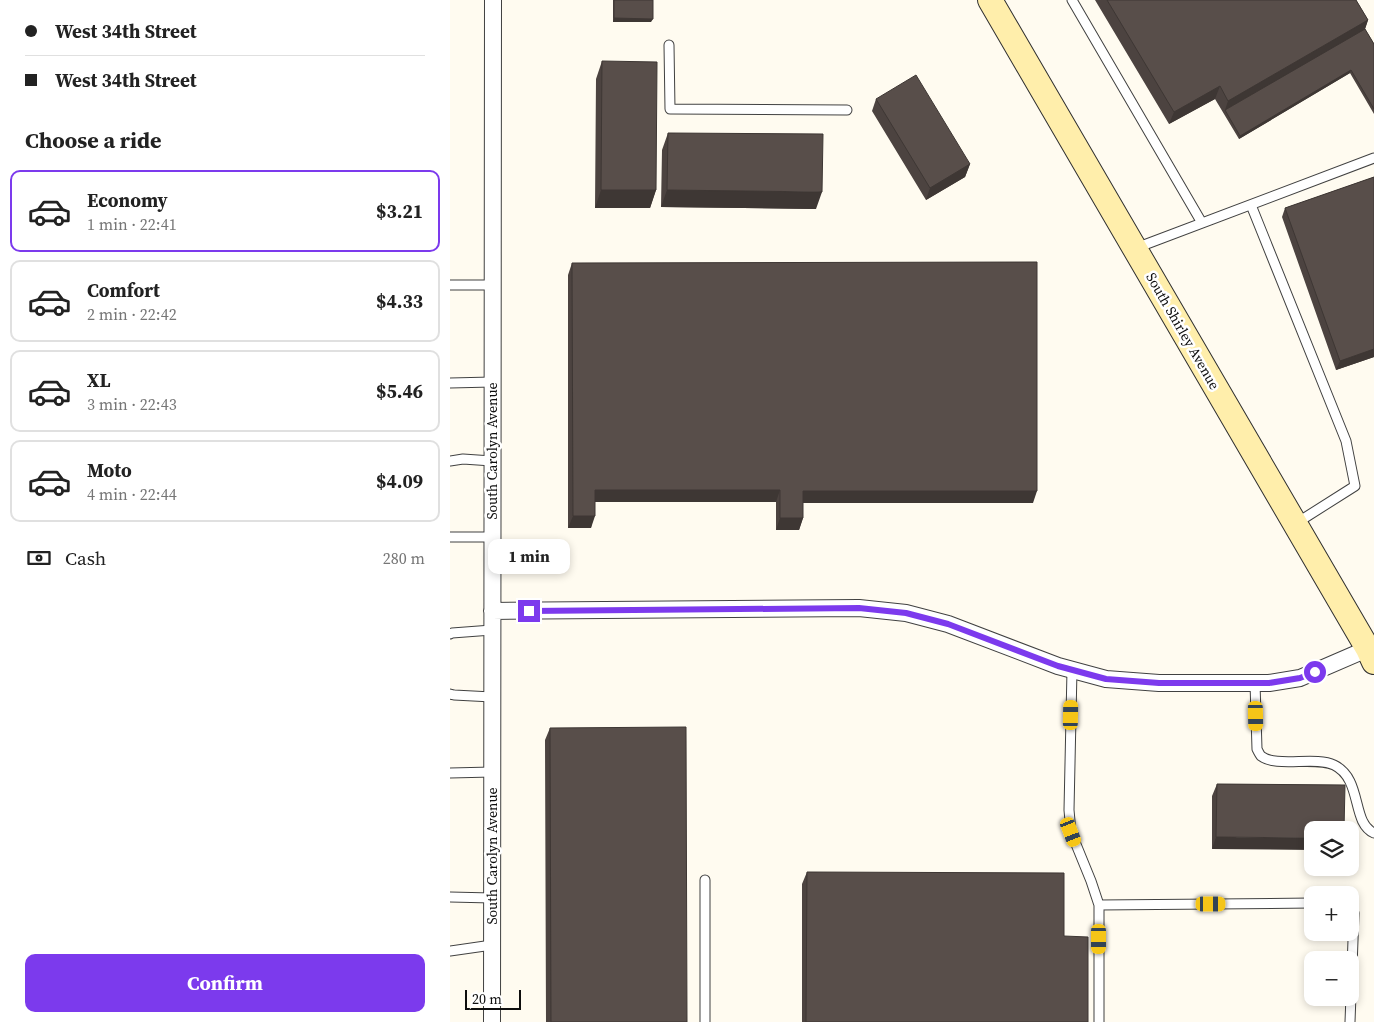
<!DOCTYPE html>
<html lang="en">
<head>
<meta charset="utf-8">
<style>
  :root { --surface:#fff; --page:#f6f6f6; --text:#222; --muted:#767676; --line:#e0e0e0; --accent:#7c3aed }
  body { margin:0; font-family:"Source Serif 4",serif; background:var(--page); color:var(--text); height:100vh; display:flex; flex-direction:column; font-size:19px; white-space:nowrap }
  * { box-sizing:border-box; margin:0 }
  p { font-size:16px; color:var(--muted) }
  .icon { flex:none; width:28px; height:28px; fill:none; stroke:currentColor; stroke-width:2; stroke-linecap:round; stroke-linejoin:round }
  .map { position:relative; flex:1; overflow:hidden }
  .side { display:flex; flex-direction:column; background:var(--surface); width:450px }
  .side>* { flex:none }
  .guide { display:grid; align-content:center; height:110px; padding:0 25px; background:var(--surface) }
  .buttons { position:absolute; left:854px; top:821px; display:grid; gap:10px }
  .buttons a { display:grid; place-items:center; width:55px; height:55px; border-radius:10px; background:var(--surface); box-shadow:0 2px 8px #0003; font-size:25px }
  .scale { position:absolute; left:15px; bottom:12px; width:56px; box-sizing:border-box; padding-left:5px; border:2px solid #0e0e0e; border-top:0; font-size:14px; line-height:18px; white-space:nowrap; color:#0e0e0e; -webkit-text-stroke:4px #fff; paint-order:stroke }
  .end { position:absolute; width:22px; height:22px; margin:-11px; border:6px solid #7c3aed; background:#fff; box-shadow:0 0 0 2px #fff }
  .from { border-radius:50% }
  .bubble { position:absolute; height:35px; border-radius:10px; background:var(--surface); box-shadow:0 2px 8px #0003; font-size:16px; font-weight:700; line-height:35px; text-align:center }
  .car { position:absolute; width:15px; height:30px; margin:-15px -8px; border-radius:6px; box-shadow:0 0 4px 1px #0007; background:linear-gradient(#f5c518 24%,#345 0 40%,#f5c518 0 76%,#345 0 86%,#f5c518 0) }
  .guide b { display:flex; align-items:center; gap:18px; height:48px; font-size:19px }
  .guide b+b { border-top:1px solid var(--line) }
  .guide i { width:12px; height:12px; background:var(--text) }
  ul { padding:0; list-style:none }
  li { display:flex; align-items:center; gap:15px; height:82px; margin:0 10px 8px; padding:0 15px; border:2px solid var(--line); border-radius:10px }
  li div { flex:1 }
  li b { display:block; font-size:19px }
  li em { font-style:normal; font-weight:700 }
  li.selected { border-color:var(--accent) }
  li>.icon { width:45px; height:45px; stroke-width:1.5 }
  h2 { padding:0 25px; font-size:22px; line-height:60px }
  .pay { display:flex; align-items:center; gap:12px; height:55px; padding:0 25px; font-size:19px }
  .pay p { margin-inline-start:auto }
  .action { display:flex; gap:10px; margin-top:auto; padding:10px 25px }
  .action a { flex:1; height:58px; border-radius:10px; background:var(--accent); color:#fff; font-size:20px; font-weight:700; line-height:58px; text-align:center }
  main { display:flex; flex:1; min-height:0 }
  .map>svg:first-child { display:block }
  .lines { fill:none; stroke-linecap:round; stroke-linejoin:round }
  .lane-casing { stroke:#414141; stroke-width:11 }
  .street-casing { stroke:#414141; stroke-width:18 }
  .secondary-casing { stroke:#303030; stroke-width:26 }
  .lane { stroke:#fff; stroke-width:9 }
  .street { stroke:#fff; stroke-width:16 }
  .secondary { stroke:#ffeeab; stroke-width:24 }
  .wall { fill:#4c4340 }
  .shaded-wall { fill:#3e3734 }
  .building { fill:#584e4a; stroke:#3e3734 }
  .route { stroke:#7c3aed; stroke-width:6 }
  .labels { text-anchor:middle; stroke-width:5; stroke-linejoin:round; paint-order:stroke }
  .street-label { font-size:14px; fill:#0e0e0e; stroke:#fff }
</style>
</head>
<body>
<main>
<section class="side">
<div class="guide">
<b><i class="from"></i>West 34th Street</b>
<b><i></i>West 34th Street</b>
</div>
<h2>Choose a ride</h2>
<ul>
<li class="selected"><svg class="icon" aria-label="car" viewBox="0 0 24 24"><path d="M5 17H2v-5l4-1 3-4h7l3 4 3 1v5h-3M9 17h6M6 11h13"/><circle cx="7" cy="17" r="2"/><circle cx="17" cy="17" r="2"/></svg><div><b>Economy</b><p>1 min · 22:41</p></div><em>$3.21</em></li>
<li><svg class="icon" aria-label="car" viewBox="0 0 24 24"><path d="M5 17H2v-5l4-1 3-4h7l3 4 3 1v5h-3M9 17h6M6 11h13"/><circle cx="7" cy="17" r="2"/><circle cx="17" cy="17" r="2"/></svg><div><b>Comfort</b><p>2 min · 22:42</p></div><em>$4.33</em></li>
<li><svg class="icon" aria-label="car" viewBox="0 0 24 24"><path d="M5 17H2v-5l4-1 3-4h7l3 4 3 1v5h-3M9 17h6M6 11h13"/><circle cx="7" cy="17" r="2"/><circle cx="17" cy="17" r="2"/></svg><div><b>XL</b><p>3 min · 22:43</p></div><em>$5.46</em></li>
<li><svg class="icon" aria-label="car" viewBox="0 0 24 24"><path d="M5 17H2v-5l4-1 3-4h7l3 4 3 1v5h-3M9 17h6M6 11h13"/><circle cx="7" cy="17" r="2"/><circle cx="17" cy="17" r="2"/></svg><div><b>Moto</b><p>4 min · 22:44</p></div><em>$4.09</em></li>
</ul>
<div class="pay"><svg class="icon" aria-label="cash" viewBox="0 0 24 24"><path d="M3 7h18v10H3z"/><circle cx="12" cy="12" r="2"/></svg>Cash<p>280 m</p></div>
<div class="action"><a>Confirm</a></div>
</section>
<div class="map">
<svg width="924" height="1022" viewBox="0 0 924 1022">
  <rect width="100%" height="100%" fill="#fffbf0"/>
  <g class="lines">
    <g class="lane-casing">
      <path id="lane" d="M 622,0 L 752,223
        M 219,45 L 220,109 L 397,110
        M 801,205 L 896,441 L 905,486 L 845,524
        M 686,248 L 924,158
        M 0,285 L 42,285
        M 0,383 L 42,382
        M 0,461 L 13,459 L 42,461
        M 0,537 L 42,537
        M 0,634 L 2,633 L 42,630
        M 622,670 L 619,810 L 621,832 L 641,881 L 649,905 L 649,1022
        M 805,683 L 807,749 C 808,751 810,755 811,756 C 826,768 865,756 884,765 C 913,779 901,823 924,833
        M 0,694 L 4,695 L 42,697
        M 0,773 L 42,772
        M 0,897 L 42,898
        M 649,905 L 862,903
        M 900,907 L 904,913 L 900,1022
        M 0,951 L 42,945
        M 255,1022 L 255,880"/>
    </g>
    <g class="street-casing">
      <path id="street" d="M 42,611 L 409,608 L 456,613 L 498,624 L 608,666 L 656,679 L 709,683 L 819,683 L 850,678 L 924,646
        M 42,1022 L 43,0"/>
    </g>
    <g class="secondary-casing">
      <path id="secondary" d="M 540,0 L 918,649 L 924,662"/>
    </g>
    <use href="#lane" class="lane"/>
    <use href="#street" class="street"/>
    <use href="#secondary" class="secondary"/>
  </g>
  <path class="wall" d="M 163,0 L 203,0 L 201,22 L 163,22 Z
    M 645,0 L 906,0 L 918,20 L 915,29 L 924,44 L 924,114 L 900,73 L 789,139 L 765,99 L 719,124 Z
    M 152,61 L 206,190 L 200,208 L 145,208 L 146,79 Z
    M 426,99 L 520,164 L 515,177 L 476,200 L 422,111 Z
    M 218,133 L 366,209 L 211,207 L 212,150 Z
    M 924,177 L 924,357 L 886,370 L 832,217 L 835,208 Z
    M 122,263 L 583,503 L 353,503 L 353,518 L 349,530 L 326,530 L 326,502 L 145,502 L 141,528 L 118,528 L 118,275 Z
    M 100,728 L 237,1022 L 96,1022 L 95,740 Z
    M 767,784 L 895,785 L 762,849 L 762,796 Z
    M 357,872 L 614,936 L 638,1022 L 352,1022 L 352,884 Z"/>
  <path class="shaded-wall" d="M 164,18 L 203,19 L 201,22 L 163,22 Z
    M 918,20 L 914,32 L 775,110 L 778,101 Z
    M 901,70 L 900,73 L 789,139 L 790,136 Z
    M 770,86 L 765,99 L 719,124 L 724,112 Z
    M 520,164 L 515,177 L 476,200 L 480,188 Z
    M 151,190 L 206,190 L 200,208 L 145,208 Z
    M 217,190 L 372,192 L 366,209 L 211,207 Z
    M 924,349 L 924,357 L 886,370 L 890,361 Z
    M 145,490 L 330,490 L 326,502 L 141,502 Z
    M 353,491 L 587,491 L 583,503 L 349,503 Z
    M 123,516 L 145,516 L 141,528 L 118,528 Z
    M 330,518 L 353,518 L 349,530 L 326,530 Z
    M 766,837 L 862,838 L 862,850 L 762,849 Z"/>
  <path class="building" d="M 164,0 L 203,0 L 203,19 L 164,18 Z
    M 657,0 L 906,0 L 918,20 L 778,101 L 770,86 L 724,112 Z
    M 915,29 L 924,44 L 924,109 L 901,70 L 790,136 L 775,110 Z
    M 152,61 L 207,62 L 206,190 L 151,190 Z
    M 466,75 L 520,164 L 480,188 L 426,99 Z
    M 218,133 L 373,134 L 372,192 L 217,190 Z
    M 924,177 L 924,349 L 890,361 L 835,208 Z
    M 587,262 L 587,491 L 353,491 L 353,518 L 330,518 L 330,490 L 145,490 L 145,516 L 123,516 L 122,263 Z
    M 236,727 L 237,1022 L 101,1022 L 100,728 Z
    M 767,784 L 895,785 L 894,830 L 862,830 L 862,838 L 766,837 Z
    M 357,872 L 614,873 L 614,936 L 638,937 L 638,1022 L 356,1022 Z"/>
  <g class="lines">
    <path class="route" d="M 79,611 L 409,608 L 456,613 L 498,624 L 608,666 L 656,679 L 709,683 L 819,683 L 850,678 L 865,672"/>
  </g>
  <g class="labels">
    <g class="street-label">
      <text transform="translate(733 331) rotate(60)" y="5">South Shirley Avenue</text>
      <text transform="translate(42 451) rotate(-90)" y="5">South Carolyn Avenue</text>
      <text transform="translate(42 856) rotate(-90)" y="5">South Carolyn Avenue</text>
    </g>
  </g>
</svg>
<div class="buttons">
<a><svg class="icon" aria-label="layers" viewBox="0 0 24 24"><path d="M12 4l9 5-9 5-9-5zM3 14l9 5 9-5"/></svg></a>
<a>+</a>
<a>−</a>
</div>
<div class="scale">20 m</div>
<i class="end from" style="left:865px;top:672px"></i>
<i class="end" style="left:79px;top:611px"></i>
<div class="bubble" style="left:38px;top:539px;width:82px">1 min</div>
<i class="car" style="left:621px;top:715px;rotate:1deg"></i>
<i class="car" style="left:806px;top:716px;rotate:179deg"></i>
<i class="car" style="left:621px;top:832px;rotate:159deg"></i>
<i class="car" style="left:761px;top:904px;rotate:90deg"></i>
<i class="car" style="left:649px;top:939px;rotate:180deg"></i>
</div>
</main>
</body>
</html>
